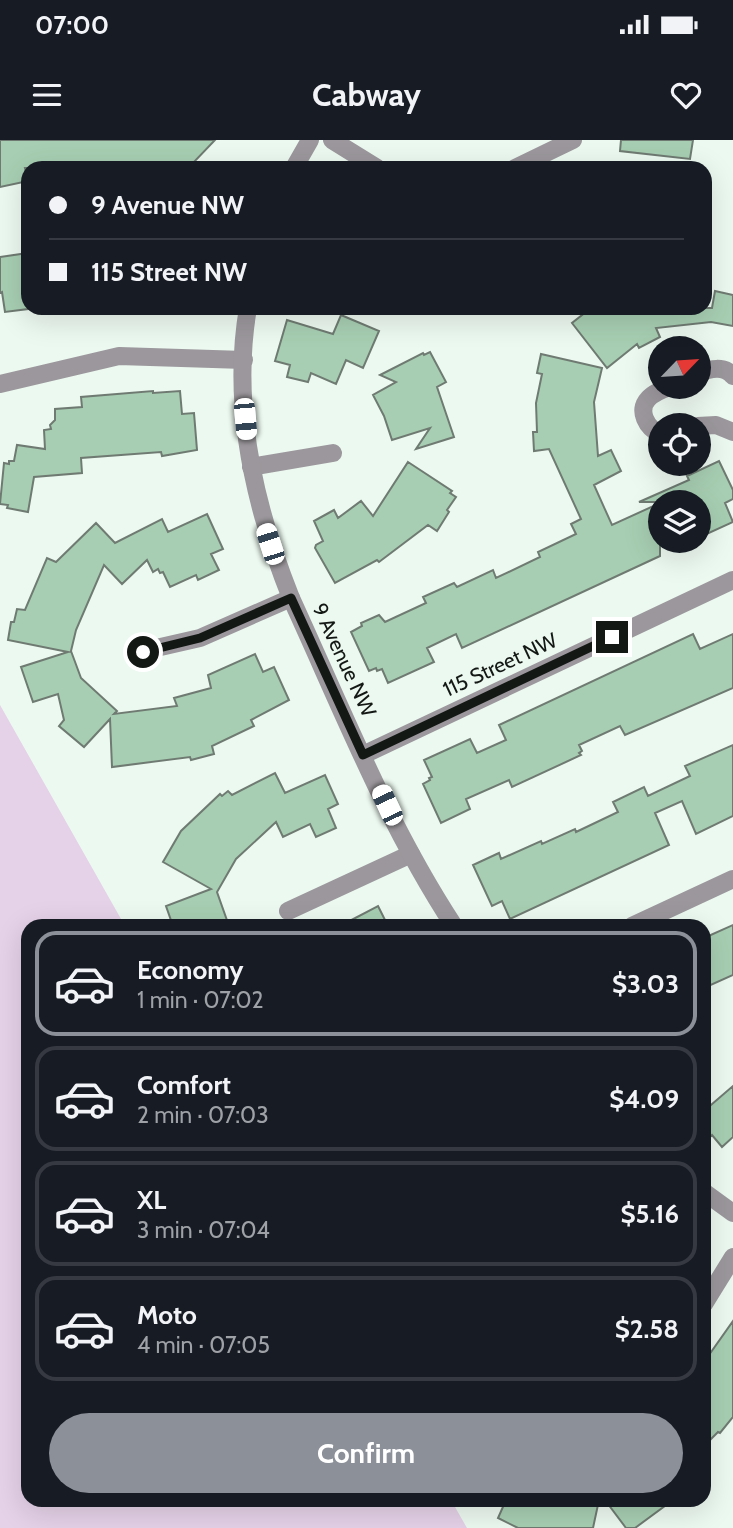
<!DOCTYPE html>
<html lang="en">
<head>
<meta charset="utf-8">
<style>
  :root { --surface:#171b24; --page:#20242c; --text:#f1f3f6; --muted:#9ea1a6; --line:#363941; --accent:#8c9099 }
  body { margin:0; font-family:Cabin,sans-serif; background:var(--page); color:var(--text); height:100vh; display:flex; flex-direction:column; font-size:26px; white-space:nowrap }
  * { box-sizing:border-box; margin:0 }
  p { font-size:23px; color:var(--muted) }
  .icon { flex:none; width:38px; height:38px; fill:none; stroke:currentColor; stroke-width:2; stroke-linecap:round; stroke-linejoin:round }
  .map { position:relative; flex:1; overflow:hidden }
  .sheet { position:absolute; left:21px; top:779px; width:690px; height:588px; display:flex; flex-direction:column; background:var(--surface); border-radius:21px; box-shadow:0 7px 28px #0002 }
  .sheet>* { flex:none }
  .banner { position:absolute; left:21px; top:21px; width:691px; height:154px; border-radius:21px; box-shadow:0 7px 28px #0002; display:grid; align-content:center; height:154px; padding:0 28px; background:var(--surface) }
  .needle { width:46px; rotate:65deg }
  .buttons { position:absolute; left:648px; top:196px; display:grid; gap:14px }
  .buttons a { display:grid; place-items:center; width:63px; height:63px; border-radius:50%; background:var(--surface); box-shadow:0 7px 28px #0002; font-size:35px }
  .end { position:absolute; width:32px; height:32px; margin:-16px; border:9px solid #141815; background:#fff; box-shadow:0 0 0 4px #fff }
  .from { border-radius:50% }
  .car { position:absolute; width:21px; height:42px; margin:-21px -10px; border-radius:9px; box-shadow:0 0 5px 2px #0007; background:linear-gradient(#fff 24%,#345 0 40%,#fff 0 76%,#345 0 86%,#fff 0) }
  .banner b { display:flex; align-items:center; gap:24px; height:66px; font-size:26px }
  .banner b+b { border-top:2px solid var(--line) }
  .banner i { width:18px; height:18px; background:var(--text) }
  ul { padding:12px 0 0; list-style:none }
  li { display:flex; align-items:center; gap:21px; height:105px; margin:0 14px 10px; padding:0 14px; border:4px solid var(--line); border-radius:21px }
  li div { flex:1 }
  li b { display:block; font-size:26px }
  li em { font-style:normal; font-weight:700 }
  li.current { border-color:var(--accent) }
  li>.icon { width:63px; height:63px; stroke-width:1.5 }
  .primary-button { display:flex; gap:14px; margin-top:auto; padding:14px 28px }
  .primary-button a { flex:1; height:80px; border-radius:42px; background:var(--accent); color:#fff; font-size:28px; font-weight:700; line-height:80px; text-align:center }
  .status { display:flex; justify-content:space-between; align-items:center; height:49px; padding:0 35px; background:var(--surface); direction:ltr }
  .status svg { height:19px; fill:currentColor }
  header { display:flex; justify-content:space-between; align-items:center; height:91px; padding:0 28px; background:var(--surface); font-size:32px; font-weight:700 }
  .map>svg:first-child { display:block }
  .green { fill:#e5d1e8 }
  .building { fill:#a7ceb2; stroke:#6f7b72; stroke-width:2 }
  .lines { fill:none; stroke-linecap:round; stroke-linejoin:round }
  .minor { stroke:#9b979c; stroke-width:18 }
  .tertiary { stroke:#9b979c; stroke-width:18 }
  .route { stroke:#141815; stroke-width:9 }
  .labels { text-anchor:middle; stroke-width:5; stroke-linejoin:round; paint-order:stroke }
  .street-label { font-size:21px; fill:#141815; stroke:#ecf9f0 }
</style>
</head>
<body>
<div class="status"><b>07:00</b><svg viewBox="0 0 49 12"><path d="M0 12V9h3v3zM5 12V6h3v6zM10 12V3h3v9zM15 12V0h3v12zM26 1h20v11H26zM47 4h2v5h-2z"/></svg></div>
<header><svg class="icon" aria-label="menu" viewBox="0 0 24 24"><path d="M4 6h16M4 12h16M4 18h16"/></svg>Cabway<svg class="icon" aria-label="heart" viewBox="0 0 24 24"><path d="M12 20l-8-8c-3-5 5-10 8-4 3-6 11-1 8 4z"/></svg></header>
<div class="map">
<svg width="733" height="1388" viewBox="0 0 733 1388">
  <rect width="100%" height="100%" fill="#ecf9f0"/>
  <path class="green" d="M 0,565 L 125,786 L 28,786 L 28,1360 L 451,1360 L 467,1388 L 0,1388 Z"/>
  <path class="building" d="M 0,0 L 215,0 L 194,22 L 182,28 L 123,28 L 121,24 L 102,28 L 25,28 L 28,41 L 0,47 Z
    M 621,0 L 693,0 L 690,19 L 620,11 Z
    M 28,113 L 28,169 L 5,172 L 2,152 L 0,153 L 0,117 Z
    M 715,151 L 733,155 L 733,186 L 711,182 L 656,188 L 660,197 L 639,208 L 637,204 L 607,228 L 572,183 L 591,168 L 712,168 Z
    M 341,175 L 379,191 L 363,228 L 346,220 L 336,244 L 311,233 L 308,242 L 287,237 L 290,225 L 275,221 L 287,180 L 333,194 Z
    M 430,212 L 446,242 L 437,247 L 454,297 L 416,309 L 430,288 L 392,300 L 384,276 L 373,255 L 396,242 L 380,235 L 423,213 L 424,215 Z
    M 541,214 L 602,228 L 594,262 L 598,316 L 611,310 L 621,331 L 594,345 L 612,385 L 660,363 L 660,416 L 462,508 L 456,494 L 427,508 L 434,522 L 388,543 L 382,529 L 377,531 L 376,528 L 369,531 L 351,492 L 362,486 L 361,483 L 379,475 L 385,482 L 426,463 L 423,457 L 454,443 L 457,447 L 493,430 L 496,438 L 540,417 L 538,412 L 576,394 L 571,384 L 581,379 L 549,309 L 534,311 L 533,292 L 537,292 L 536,263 L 542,234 L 537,233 Z
    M 153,251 L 153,253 L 180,251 L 182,274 L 194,273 L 197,310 L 162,316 L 161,312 L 81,318 L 82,333 L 34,337 L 28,372 L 7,368 L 8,365 L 0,364 L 4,323 L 9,324 L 9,321 L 14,321 L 17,305 L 45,309 L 44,290 L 51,289 L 50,285 L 55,280 L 55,269 L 82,267 L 81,257 Z
    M 719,321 L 733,350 L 733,359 L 725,363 L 733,382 L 698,398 L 698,362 L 639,362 L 689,340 L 687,336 Z
    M 408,322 L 452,351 L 450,353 L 456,357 L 447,370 L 449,372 L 437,391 L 428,385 L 379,422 L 377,420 L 335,443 L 315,408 L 316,405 L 323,401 L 314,381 L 334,370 L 338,378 L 361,361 L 373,376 Z
    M 207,374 L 223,409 L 211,414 L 219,430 L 198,440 L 196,435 L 170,447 L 163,432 L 160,433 L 158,429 L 153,432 L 147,420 L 122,444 L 104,425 L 76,490 L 71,511 L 81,538 L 117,571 L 114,574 L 177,566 L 174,558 L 211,548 L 208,535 L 255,514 L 263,532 L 274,527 L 289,560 L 251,580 L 254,586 L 212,606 L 214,614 L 191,620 L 190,617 L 112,627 L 110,579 L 84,607 L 59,586 L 64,580 L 58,554 L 33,562 L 21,527 L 68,512 L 8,500 L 11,482 L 14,482 L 17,469 L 25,470 L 47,418 L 56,422 L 96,383 L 115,403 L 162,379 L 168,392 Z
    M 693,494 L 700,509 L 733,494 L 733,548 L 625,595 L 620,586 L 579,605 L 582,611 L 579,613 L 581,615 L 512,647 L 509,640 L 466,659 L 470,669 L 441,683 L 423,644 L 430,640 L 429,638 L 432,637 L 424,620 L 470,599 L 477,613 L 506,600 L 499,585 Z
    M 733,605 L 733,676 L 696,694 L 682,661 L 655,673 L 669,705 L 510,779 L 502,761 L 492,766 L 473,725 L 499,713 L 501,719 L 541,701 L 542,704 L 575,689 L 576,692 L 618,672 L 613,662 L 644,647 L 648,656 L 690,636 L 685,626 Z
    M 275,633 L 285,653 L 325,635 L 338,664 L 328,669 L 336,688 L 316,697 L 310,684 L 283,697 L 276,682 L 236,719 L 217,752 L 229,786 L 173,786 L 166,766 L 211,749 L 163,722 L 181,691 L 220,654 L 222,656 L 228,651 L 232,655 Z
    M 378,766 L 388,786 L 340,786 Z
    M 733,785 L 733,835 L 704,848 L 704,798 Z
    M 733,946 L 733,997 L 722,1007 L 712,995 L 704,1003 L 704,971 Z
    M 733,1181 L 733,1277 L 720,1293 L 718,1292 L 704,1306 L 704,1222 Z
    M 506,1360 L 599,1360 L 593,1388 L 518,1388 L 498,1378 Z
    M 605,1360 L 673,1360 L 635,1388 L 626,1388 Z"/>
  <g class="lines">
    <path class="minor" d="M 332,0 L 377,28
      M 515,28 L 573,0
      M 698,233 C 710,229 724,225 733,236
      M 0,244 L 119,216 L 244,220
      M 698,286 L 716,285 L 733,292
      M 660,294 C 647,288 637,271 648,259 C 653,253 661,250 669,247
      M 251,327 L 333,313
      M 143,511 L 200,498 L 291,458
      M 363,615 L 733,440
      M 288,771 L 411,714
      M 632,786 L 733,739
      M 704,1164 L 733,1117"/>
    <path class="tertiary" d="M 294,28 L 310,0
      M 248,168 C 231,266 255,368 291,458 C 342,569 387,684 454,786
      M 704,1052 L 733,1073"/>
  </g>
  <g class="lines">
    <path class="route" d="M 143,512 L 200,498 L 291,458 L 363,615 L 612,497"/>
  </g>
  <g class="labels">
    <g class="street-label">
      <text transform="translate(344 520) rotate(65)" y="7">9 Avenue NW</text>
      <text transform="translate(500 525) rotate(-25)" y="7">115 Street NW</text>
    </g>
  </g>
</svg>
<div class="buttons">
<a><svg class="needle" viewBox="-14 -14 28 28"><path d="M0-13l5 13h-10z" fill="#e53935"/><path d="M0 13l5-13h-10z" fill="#9ea1a6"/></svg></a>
<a><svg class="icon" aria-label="locate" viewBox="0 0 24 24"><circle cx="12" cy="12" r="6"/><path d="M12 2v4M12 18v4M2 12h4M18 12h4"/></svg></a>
<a><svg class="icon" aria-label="layers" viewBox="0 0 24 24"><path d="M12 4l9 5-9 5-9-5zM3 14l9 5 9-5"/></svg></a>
</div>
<i class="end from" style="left:143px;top:512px"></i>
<i class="end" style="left:612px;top:497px"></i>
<i class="car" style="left:245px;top:279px;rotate:175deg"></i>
<i class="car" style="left:270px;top:404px;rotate:342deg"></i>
<i class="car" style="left:387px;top:665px;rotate:335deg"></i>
<div class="banner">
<b><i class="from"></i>9 Avenue NW</b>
<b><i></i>115 Street NW</b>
</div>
<section class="sheet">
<ul>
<li class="current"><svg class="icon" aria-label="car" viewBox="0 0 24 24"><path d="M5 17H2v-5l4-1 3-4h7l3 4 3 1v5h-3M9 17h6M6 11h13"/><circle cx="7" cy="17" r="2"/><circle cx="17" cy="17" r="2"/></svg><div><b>Economy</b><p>1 min · 07:02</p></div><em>$3.03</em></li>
<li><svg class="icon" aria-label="car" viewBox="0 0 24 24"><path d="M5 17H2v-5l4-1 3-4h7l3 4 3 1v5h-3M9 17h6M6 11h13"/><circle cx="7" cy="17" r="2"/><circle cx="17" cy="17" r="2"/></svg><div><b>Comfort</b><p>2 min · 07:03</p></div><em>$4.09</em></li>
<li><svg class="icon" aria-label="car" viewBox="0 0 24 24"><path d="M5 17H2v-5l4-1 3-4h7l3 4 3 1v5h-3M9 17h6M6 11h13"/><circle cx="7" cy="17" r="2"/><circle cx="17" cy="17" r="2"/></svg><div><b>XL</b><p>3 min · 07:04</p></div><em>$5.16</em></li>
<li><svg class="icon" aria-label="car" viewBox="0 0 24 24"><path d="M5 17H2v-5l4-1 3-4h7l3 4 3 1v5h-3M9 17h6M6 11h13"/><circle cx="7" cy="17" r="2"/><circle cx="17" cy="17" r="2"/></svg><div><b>Moto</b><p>4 min · 07:05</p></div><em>$2.58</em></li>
</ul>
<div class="primary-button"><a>Confirm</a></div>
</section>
</div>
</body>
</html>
